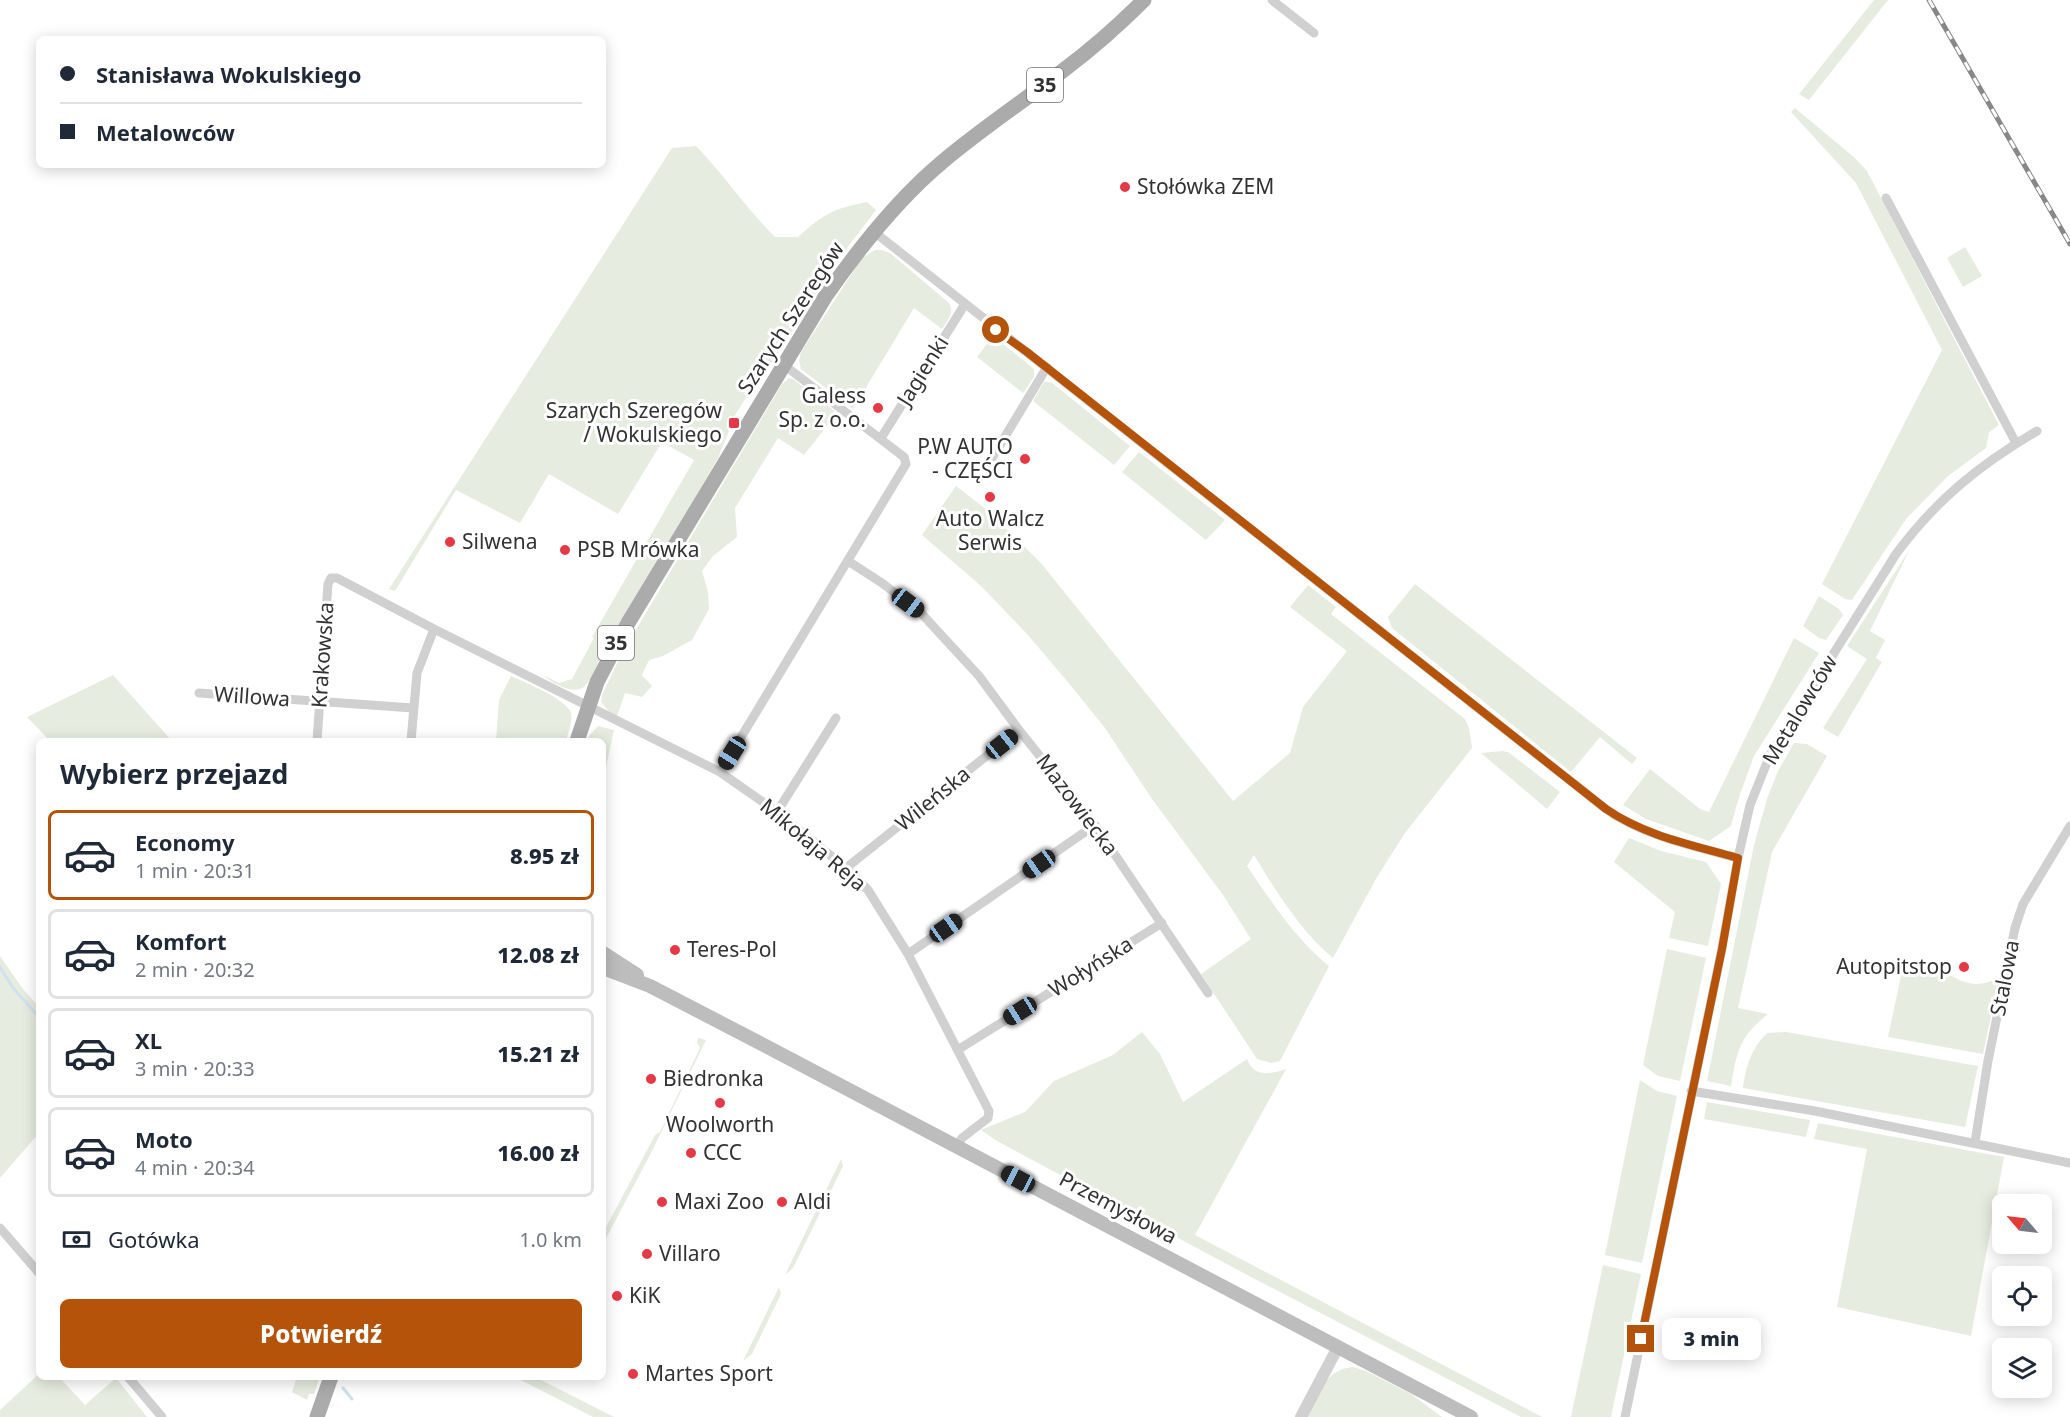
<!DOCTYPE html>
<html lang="pl">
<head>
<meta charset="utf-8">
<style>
  :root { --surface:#fff; --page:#f2f2f3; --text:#1f2937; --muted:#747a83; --line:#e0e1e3; --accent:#b45309 }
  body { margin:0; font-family:"Noto Sans",sans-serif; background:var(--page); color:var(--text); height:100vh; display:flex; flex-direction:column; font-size:22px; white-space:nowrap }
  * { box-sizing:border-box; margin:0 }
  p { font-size:20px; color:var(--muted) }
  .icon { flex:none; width:33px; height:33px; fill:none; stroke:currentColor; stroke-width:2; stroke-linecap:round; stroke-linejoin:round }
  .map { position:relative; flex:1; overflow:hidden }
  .panel { position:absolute; left:36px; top:738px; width:570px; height:642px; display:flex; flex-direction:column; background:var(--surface); border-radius:9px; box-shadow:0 3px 15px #0003 }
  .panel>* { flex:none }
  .guide { position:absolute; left:36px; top:36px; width:570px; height:132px; border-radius:9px; box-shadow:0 3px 15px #0003; display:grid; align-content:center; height:132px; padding:0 24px; background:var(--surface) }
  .needle { width:39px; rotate:298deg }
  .buttons { position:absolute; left:1992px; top:1194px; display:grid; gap:12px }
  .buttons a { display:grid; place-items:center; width:60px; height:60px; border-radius:9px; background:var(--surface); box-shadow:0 3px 15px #0003; font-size:30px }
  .end { position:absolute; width:27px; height:27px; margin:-14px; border:8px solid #b45309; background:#fff; box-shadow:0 0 0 3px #fff }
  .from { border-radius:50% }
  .bubble { position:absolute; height:42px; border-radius:9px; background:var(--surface); box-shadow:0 3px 15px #0003; font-size:20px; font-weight:800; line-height:42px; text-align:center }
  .car { position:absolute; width:18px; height:36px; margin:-18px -9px; border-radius:8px; box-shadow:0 0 4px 2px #0007; background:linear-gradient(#222 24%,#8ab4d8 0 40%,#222 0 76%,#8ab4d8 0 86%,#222 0) }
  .guide b { display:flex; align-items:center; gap:21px; height:57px; font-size:22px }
  .guide b+b { border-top:2px solid var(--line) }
  .guide i { width:15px; height:15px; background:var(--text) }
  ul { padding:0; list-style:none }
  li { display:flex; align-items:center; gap:18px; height:90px; margin:0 12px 9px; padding:0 12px; border:3px solid var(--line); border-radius:9px }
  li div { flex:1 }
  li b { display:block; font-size:22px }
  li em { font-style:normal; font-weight:800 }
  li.active { border-color:var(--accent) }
  li>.icon { width:54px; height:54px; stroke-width:1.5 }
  h2 { padding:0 24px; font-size:27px; line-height:72px }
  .pay { display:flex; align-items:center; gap:15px; height:66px; padding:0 24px; font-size:22px }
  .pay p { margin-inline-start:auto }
  .action { display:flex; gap:12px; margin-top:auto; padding:12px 24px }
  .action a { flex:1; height:69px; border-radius:9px; background:var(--accent); color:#fff; font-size:24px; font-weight:800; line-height:69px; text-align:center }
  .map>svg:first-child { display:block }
  .green { fill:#e6ecdf }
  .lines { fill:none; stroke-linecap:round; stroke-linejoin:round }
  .stream { stroke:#cfe2ee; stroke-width:3 }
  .minor { stroke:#d0d0d0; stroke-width:9 }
  .tertiary { stroke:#d0d0d0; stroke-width:12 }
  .secondary { stroke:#bdbdbd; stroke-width:14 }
  .primary { stroke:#ababab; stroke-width:15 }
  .rail-casing { stroke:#888; stroke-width:5 }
  .rail { stroke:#fff; stroke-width:3; stroke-dasharray:9; stroke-linecap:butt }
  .route { stroke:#b45309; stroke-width:8 }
  .poi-dot { fill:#e63946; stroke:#fff; stroke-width:2 }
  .labels { text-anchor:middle; stroke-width:6; stroke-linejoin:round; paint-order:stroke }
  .shield { fill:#fff; stroke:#707070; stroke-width:1.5 }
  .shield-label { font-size:20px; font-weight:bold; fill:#333 }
  .poi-label { font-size:21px; fill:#333; stroke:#fff; text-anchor:start }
  .street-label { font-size:21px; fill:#333; stroke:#fff }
</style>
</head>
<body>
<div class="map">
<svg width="2070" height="1417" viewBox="0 0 2070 1417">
  <rect width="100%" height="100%" fill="#fff"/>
  <path class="green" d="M 1874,0 L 1888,0 L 1809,100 L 1799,94 Z
    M 1795,108 L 1855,158 L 1867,171 L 1999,425 L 1989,432 L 1986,448 L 1948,476 L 1906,519 L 1852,600 L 1845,599 L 1822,584 L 1942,350 L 1856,183 L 1791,112 Z
    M 696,146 C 724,175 746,208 775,237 L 798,237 C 824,214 832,209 867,202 L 876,210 L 831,269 L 776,357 L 750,391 L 727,428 L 729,431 L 718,458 C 683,520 643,580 608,643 C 602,652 591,682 584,687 C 572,695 552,683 543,675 L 559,683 L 572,679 L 594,638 L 592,637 L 694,460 L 662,442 L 618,514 L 549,474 L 520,523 L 456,490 L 395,591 L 389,589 L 672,148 Z
    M 1965,247 L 1982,276 L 1963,287 L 1947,258 Z
    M 875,250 L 882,250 L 890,253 L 949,303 C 955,313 947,321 942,329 L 914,308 L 853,409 L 801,369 L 799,361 L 801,352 L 862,258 Z
    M 993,336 L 1034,369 L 1034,377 L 1023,393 L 977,357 Z
    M 789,378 L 793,379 L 837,413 L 804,455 L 778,438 L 735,508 L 737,537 L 713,556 L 702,571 L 708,592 L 709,609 L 692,640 L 663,656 L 649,660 L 642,675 L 652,686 L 642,697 L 625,693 L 617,716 L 610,713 L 601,702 L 602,695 L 622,653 L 782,384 Z
    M 1044,382 L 1051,382 L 1130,446 L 1114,465 L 1033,401 Z
    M 1139,452 L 1225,520 L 1206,540 L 1122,472 Z
    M 956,486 L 987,510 L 1040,562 L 1233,801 L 1290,753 L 1303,707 L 1347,651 L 1290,607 L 1308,585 L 1336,607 L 1331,614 L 1465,719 L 1469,728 L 1472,748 L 1405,833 L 1377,877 L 1333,958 C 1302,933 1275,890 1254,855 L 1247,866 C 1270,900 1297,941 1329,966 L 1280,1061 L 1272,1063 L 1257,1059 L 1201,974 L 1251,939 L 1223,895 L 1152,799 L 1105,728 L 1067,681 L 1027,634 L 981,586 L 922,535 Z
    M 1910,549 L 1870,631 L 1885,640 L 1876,658 L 1882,662 L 1838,737 L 1823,728 L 1867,659 L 1847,646 Z
    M 1415,584 L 1637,758 L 1632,764 L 1600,737 L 1571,772 L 1392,628 L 1388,617 Z
    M 1819,596 L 1839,609 L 1843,615 L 1826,640 L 1819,638 L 1803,626 Z
    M 1794,638 L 1819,653 L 1754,756 L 1739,797 L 1731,826 L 1709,841 L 1646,819 L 1623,805 L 1650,769 L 1700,809 L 1709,812 Z
    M 113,675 L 172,741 L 50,741 L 27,717 Z
    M 511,676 C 524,682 567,699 571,713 C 573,721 568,733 566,741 L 496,741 L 499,700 Z
    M 598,726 L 614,730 L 603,781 L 603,741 L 588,741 L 589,736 Z
    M 1794,743 L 1807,744 L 1827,756 L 1772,852 L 1738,1008 L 1768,1014 C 1739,1037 1737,1051 1731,1086 L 1707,1081 L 1754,845 L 1767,799 L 1778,771 Z
    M 1502,751 L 1508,752 L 1560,792 L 1547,809 L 1481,753 Z
    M 1629,838 L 1661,851 L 1706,862 L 1721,884 L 1708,946 L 1669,938 L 1675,912 L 1614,862 Z
    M 1667,949 L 1706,958 L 1680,1081 L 1658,1076 L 1643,1065 Z
    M 0,956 L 23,989 L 39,1007 L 39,1133 L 0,1178 Z
    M 1904,962 C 1914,964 1927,964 1937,969 C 1962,980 1970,991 1999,978 L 1983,1054 L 1888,1037 Z
    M 1142,1032 L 1160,1054 L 1183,1102 L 1247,1059 C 1254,1078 1271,1074 1286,1069 L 1195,1235 L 1542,1417 L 1521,1417 L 1251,1277 L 997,1141 L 981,1130 L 1025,1112 L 1054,1081 L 1113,1055 Z
    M 1786,1032 L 1978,1066 L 1965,1127 L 1743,1088 C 1746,1066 1751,1049 1767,1033 Z
    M 698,1038 L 706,1040 L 651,1153 L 603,1244 L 603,1233 L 655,1135 L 660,1132 L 700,1048 L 697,1043 Z
    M 1640,1080 L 1657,1091 L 1677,1096 L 1642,1263 L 1605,1255 Z
    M 1707,1102 L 1810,1120 L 1806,1137 L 1704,1119 Z
    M 1818,1123 L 2004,1157 L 1971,1336 L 1837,1307 L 1867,1149 L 1814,1139 Z
    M 841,1159 L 843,1166 L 793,1268 L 785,1275 Z
    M 1603,1265 L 1641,1274 L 1611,1417 L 1571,1417 Z
    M 779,1287 L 781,1294 L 752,1354 L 743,1361 Z
    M 1353,1367 L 1366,1371 L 1411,1394 L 1442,1417 L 1307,1417 C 1318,1395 1325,1369 1353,1367 Z
    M 39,1374 L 39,1377 L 59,1377 L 85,1405 L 116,1378 L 147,1417 L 0,1417 L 0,1410 Z
    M 297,1377 L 320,1377 L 314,1394 L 309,1394 L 307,1400 L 292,1392 Z
    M 515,1377 L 541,1377 L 541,1380 L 614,1417 L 593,1417 Z"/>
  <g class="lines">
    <path class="stream" d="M 0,967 L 13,988 L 39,1017
      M 343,1388 L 352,1399"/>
    <path class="minor" d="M 1272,0 L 1314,33
      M 1886,198 L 2016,443
      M 873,231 L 1606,809 C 1644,836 1693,846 1738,858
      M 881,438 L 965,304
      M 986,468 L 1047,367
      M 848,561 L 882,583 L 920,612 L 979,676 L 1019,730 L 1095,825 L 1208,993
      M 434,629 L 720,772 L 777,812 L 846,868 L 868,890 L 908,954 L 989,1111 L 988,1118 L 962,1138 L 956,1147
      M 199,693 L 413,708
      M 317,741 L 328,584 L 331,578 L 337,578 L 434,629 L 417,673 L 411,741
      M 720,772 L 906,464 L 904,457 L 784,365
      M 777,812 L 836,718
      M 846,868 L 1019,730
      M 908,954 L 1095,825
      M 959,1049 L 1162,923
      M 1691,1091 L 1815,1111 L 2070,1163
      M 1975,1142 L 1988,1061 L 2015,928 L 2023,904 L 2070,826
      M 0,1228 L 39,1273
      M 128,1377 L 162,1417
      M 1625,1417 L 1721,953 L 1738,858 L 1750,805 L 1770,755 L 1896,554 C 1936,500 1979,465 2037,431"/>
    <path class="tertiary" d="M 1301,1417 L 1338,1347"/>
    <path class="secondary" d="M 603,953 L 637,975
      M 603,968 L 650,986 L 756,1041 L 1471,1417"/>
    <path class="primary" d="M 577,741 L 597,682 L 628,623 L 825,297 C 859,248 896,201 941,163 C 981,129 1024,101 1065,69 C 1093,48 1119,25 1144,0
      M 317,1417 L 331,1377"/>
    <g class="rail-casing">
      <path id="rail" d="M 1929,0 L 2070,244"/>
    </g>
    <use href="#rail" class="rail"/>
  </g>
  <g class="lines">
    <path class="route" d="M 996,330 L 1027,352 L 1606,809 C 1645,836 1693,845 1738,858 L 1722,949 L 1641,1339"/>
  </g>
  <g class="poi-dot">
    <circle cx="1125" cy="187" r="6"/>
    <circle cx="878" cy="408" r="6"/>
    <rect x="728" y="417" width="12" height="12" rx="3"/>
    <circle cx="1025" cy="459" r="6"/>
    <circle cx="990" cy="497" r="6"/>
    <circle cx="450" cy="542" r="6"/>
    <circle cx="565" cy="550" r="6"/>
    <circle cx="675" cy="950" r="6"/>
    <circle cx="1964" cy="967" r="6"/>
    <circle cx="651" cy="1079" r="6"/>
    <circle cx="720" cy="1103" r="6"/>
    <circle cx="691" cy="1153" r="6"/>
    <circle cx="662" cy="1202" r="6"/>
    <circle cx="782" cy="1202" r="6"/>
    <circle cx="647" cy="1254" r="6"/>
    <circle cx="617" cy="1296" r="6"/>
    <circle cx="633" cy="1374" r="6"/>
  </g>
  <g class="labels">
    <g class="shield">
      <rect x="1027" y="68" width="36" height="34" rx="4.5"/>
      <rect x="598" y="626" width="36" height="34" rx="4.5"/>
    </g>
    <g class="shield-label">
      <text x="1045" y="92">35</text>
      <text x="616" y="650">35</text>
    </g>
    <g class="poi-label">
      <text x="1137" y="194">Stołówka ZEM</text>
      <text x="866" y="403" text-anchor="end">Galess<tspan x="866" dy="24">Sp. z o.o.</tspan></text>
      <text x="722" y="418" text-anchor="end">Szarych Szeregów<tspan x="722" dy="24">/ Wokulskiego</tspan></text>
      <text x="1013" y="454" text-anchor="end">P.W AUTO<tspan x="1013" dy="24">- CZĘŚCI</tspan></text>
      <text x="990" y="526" text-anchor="middle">Auto Walcz<tspan x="990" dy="24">Serwis</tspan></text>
      <text x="462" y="549">Silwena</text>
      <text x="577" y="557">PSB Mrówka</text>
      <text x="687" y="957">Teres-Pol</text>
      <text x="1952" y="974" text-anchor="end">Autopitstop</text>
      <text x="663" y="1086">Biedronka</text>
      <text x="720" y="1132" text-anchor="middle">Woolworth</text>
      <text x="703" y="1160">CCC</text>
      <text x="674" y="1209">Maxi Zoo</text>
      <text x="794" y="1209">Aldi</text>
      <text x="659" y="1261">Villaro</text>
      <text x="629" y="1303">KiK</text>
      <text x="645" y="1381">Martes Sport</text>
    </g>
    <g class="street-label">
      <text transform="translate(791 318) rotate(-57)" y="7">Szarych Szeregów</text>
      <text transform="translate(923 371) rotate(-58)" y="7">Jagienki</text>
      <text transform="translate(323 655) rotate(-86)" y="7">Krakowska</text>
      <text transform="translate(252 697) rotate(4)" y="7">Willowa</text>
      <text transform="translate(1800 710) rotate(-59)" y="7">Metalowców</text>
      <text transform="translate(933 799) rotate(-39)" y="7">Wileńska</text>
      <text transform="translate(1077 805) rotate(53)" y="7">Mazowiecka</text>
      <text transform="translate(813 845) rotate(40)" y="7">Mikołaja Reja</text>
      <text transform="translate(1091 967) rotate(-32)" y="7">Wołyńska</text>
      <text transform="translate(2005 978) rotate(-79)" y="7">Stalowa</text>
      <text transform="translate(1118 1208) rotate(28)" y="7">Przemysłowa</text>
    </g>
  </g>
</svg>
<div class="buttons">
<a><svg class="needle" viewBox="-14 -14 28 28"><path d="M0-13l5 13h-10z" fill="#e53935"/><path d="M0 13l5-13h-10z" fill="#747a83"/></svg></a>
<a><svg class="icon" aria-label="locate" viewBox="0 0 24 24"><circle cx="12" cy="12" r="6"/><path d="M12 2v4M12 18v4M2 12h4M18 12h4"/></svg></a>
<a><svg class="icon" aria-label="layers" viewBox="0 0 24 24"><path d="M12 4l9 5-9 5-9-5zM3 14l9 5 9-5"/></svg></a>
</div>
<i class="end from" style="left:996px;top:330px"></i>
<i class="end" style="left:1641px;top:1339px"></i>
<div class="bubble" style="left:1662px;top:1318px;width:99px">3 min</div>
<i class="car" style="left:908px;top:603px;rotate:127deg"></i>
<i class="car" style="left:1002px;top:744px;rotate:51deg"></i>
<i class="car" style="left:732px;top:753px;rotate:212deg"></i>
<i class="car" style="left:1039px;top:864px;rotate:235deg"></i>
<i class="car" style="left:946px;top:928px;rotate:55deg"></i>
<i class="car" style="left:1020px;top:1011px;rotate:238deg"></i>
<i class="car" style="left:1018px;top:1179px;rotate:298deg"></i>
<div class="guide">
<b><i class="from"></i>Stanisława Wokulskiego</b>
<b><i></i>Metalowców</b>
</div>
<section class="panel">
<h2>Wybierz przejazd</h2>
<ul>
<li class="active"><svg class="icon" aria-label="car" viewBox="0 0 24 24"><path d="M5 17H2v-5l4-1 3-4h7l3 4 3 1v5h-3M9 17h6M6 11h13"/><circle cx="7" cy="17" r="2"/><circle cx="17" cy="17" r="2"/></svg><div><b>Economy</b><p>1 min · 20:31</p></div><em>8.95 zł</em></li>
<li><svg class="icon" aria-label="car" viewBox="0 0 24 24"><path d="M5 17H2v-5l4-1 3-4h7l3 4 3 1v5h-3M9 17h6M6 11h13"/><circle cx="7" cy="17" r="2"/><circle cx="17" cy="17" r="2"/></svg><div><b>Komfort</b><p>2 min · 20:32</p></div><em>12.08 zł</em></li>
<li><svg class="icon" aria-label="car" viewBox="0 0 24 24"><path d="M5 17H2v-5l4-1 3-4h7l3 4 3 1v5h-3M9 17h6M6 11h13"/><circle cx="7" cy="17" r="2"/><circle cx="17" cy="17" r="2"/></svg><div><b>XL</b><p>3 min · 20:33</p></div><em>15.21 zł</em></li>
<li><svg class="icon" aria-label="car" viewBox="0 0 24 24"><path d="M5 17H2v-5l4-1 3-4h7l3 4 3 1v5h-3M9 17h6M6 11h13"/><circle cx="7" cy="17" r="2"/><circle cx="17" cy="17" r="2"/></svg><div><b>Moto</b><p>4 min · 20:34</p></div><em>16.00 zł</em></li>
</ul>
<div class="pay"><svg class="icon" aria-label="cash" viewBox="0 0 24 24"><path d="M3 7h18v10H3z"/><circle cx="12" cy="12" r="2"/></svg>Gotówka<p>1.0 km</p></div>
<div class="action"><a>Potwierdź</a></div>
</section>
</div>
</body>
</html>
